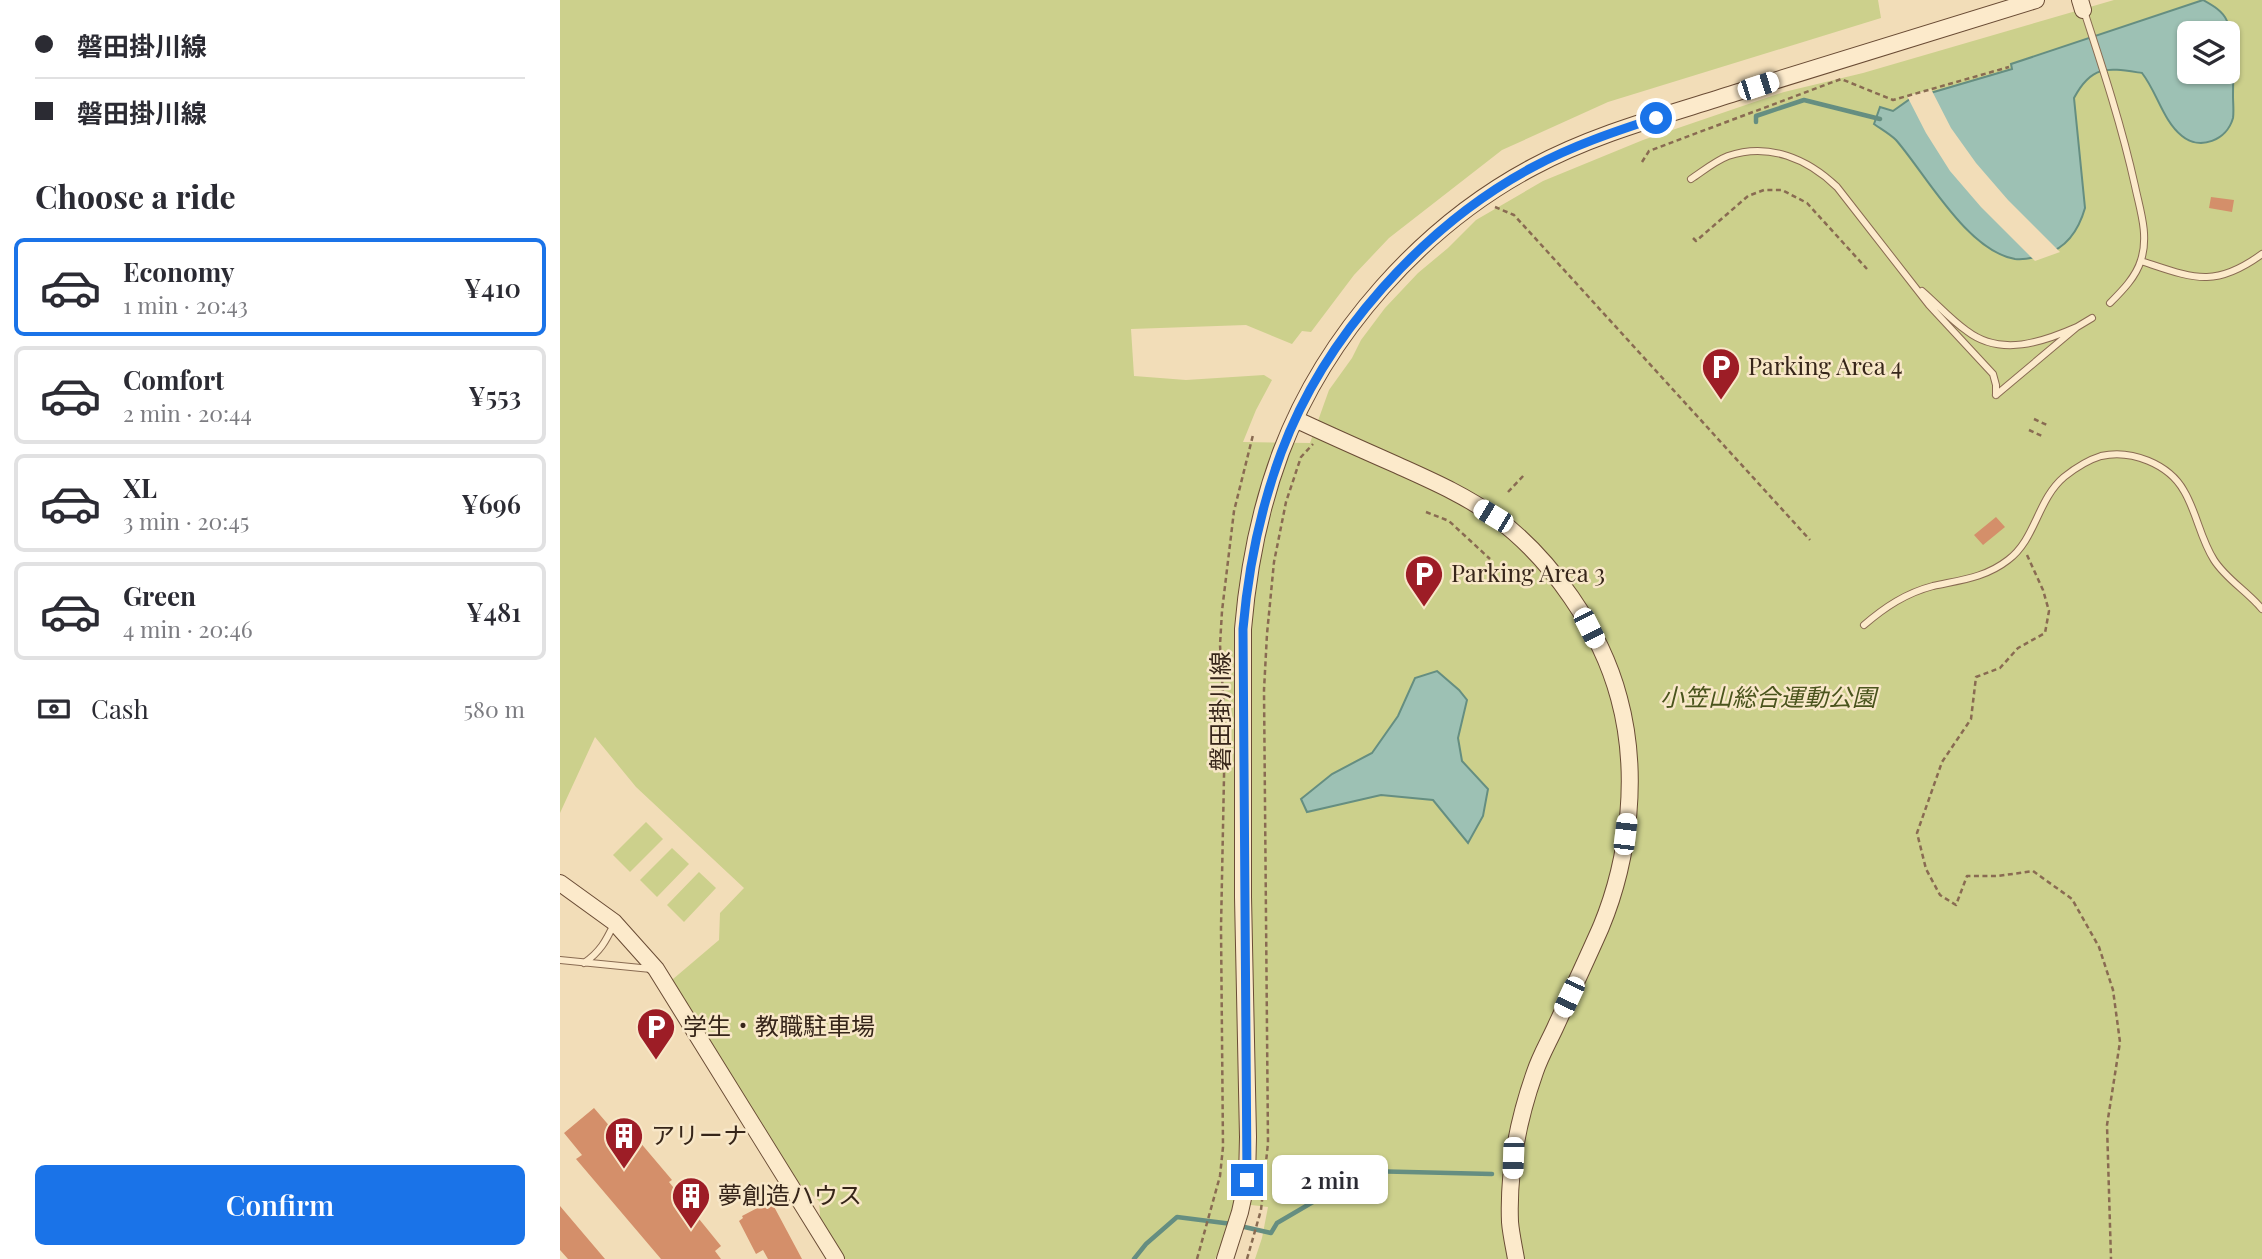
<!DOCTYPE html>
<html lang="en">
<head>
<meta charset="utf-8">
<style>
  :root { --surface:#fff; --page:#f7f7f7; --text:#2b2b33; --muted:#7c7c81; --line:#e1e1e2; --accent:#1a73e8 }
  body { margin:0; font-family:"Playfair Display","Noto Sans JP",serif; background:var(--page); color:var(--text); height:100vh; display:flex; flex-direction:column; font-size:26px; white-space:nowrap }
  * { box-sizing:border-box; margin:0 }
  p { font-size:23px; color:var(--muted) }
  .icon { flex:none; width:38px; height:38px; fill:none; stroke:currentColor; stroke-width:2; stroke-linecap:round; stroke-linejoin:round }
  .map { position:relative; flex:1; overflow:hidden }
  .side { display:flex; flex-direction:column; background:var(--surface); width:560px }
  .side>* { flex:none }
  .top-card { display:grid; align-content:center; height:154px; padding:0 35px; background:var(--surface) }
  .tools { position:absolute; left:1617px; top:21px; display:grid; gap:14px }
  .tools a { display:grid; place-items:center; width:63px; height:63px; border-radius:10px; background:var(--surface); box-shadow:0 2px 5px #0004; font-size:35px }
  .end { position:absolute; width:32px; height:32px; margin:-16px; border:9px solid #1a73e8; background:#fff; box-shadow:0 0 0 4px #fff }
  .from { border-radius:50% }
  .bubble { position:absolute; height:49px; border-radius:10px; background:var(--surface); box-shadow:0 2px 5px #0004; font-size:23px; font-weight:600; line-height:49px; text-align:center }
  .car { position:absolute; width:21px; height:42px; margin:-21px -10px; border-radius:9px; box-shadow:0 0 5px 2px #0007; background:linear-gradient(#fff 24%,#345 0 40%,#fff 0 76%,#345 0 86%,#fff 0) }
  .top-card b { display:flex; align-items:center; gap:24px; height:66px; font-size:26px }
  .top-card b+b { border-top:2px solid var(--line) }
  .top-card i { width:18px; height:18px; background:var(--text) }
  ul { padding:0; list-style:none }
  li { display:flex; align-items:center; gap:21px; height:98px; margin:0 14px 10px; padding:0 21px; border:4px solid var(--line); border-radius:10px }
  li div { flex:1 }
  li b { display:block; font-size:26px }
  li em { font-style:normal; font-weight:600 }
  li.active { border-color:var(--accent) }
  li>.icon { width:63px; height:63px; stroke-width:1.5 }
  h2 { padding:0 35px; font-size:32px; line-height:84px }
  .pay { display:flex; align-items:center; gap:18px; height:77px; padding:0 35px; font-size:26px }
  .pay p { margin-inline-start:auto }
  .primary-button { display:flex; gap:14px; margin-top:auto; padding:14px 35px }
  .primary-button a { flex:1; height:80px; border-radius:10px; background:var(--accent); color:#fff; font-size:28px; font-weight:600; line-height:80px; text-align:center }
  main { display:flex; flex:1; min-height:0 }
  .map>svg:first-child { display:block }
  .green { fill:#ccd08c; fill-rule:evenodd }
  .water { fill:#9dc1b4; stroke:#658e81; stroke-width:2; fill-rule:evenodd }
  .pier { fill:#f2ddb8 }
  .lines { fill:none; stroke-linecap:round; stroke-linejoin:round }
  .stream { stroke:#658e81; stroke-width:4.5 }
  .building { fill:#d48f6a }
  .lane-casing { stroke:#896b52; stroke-width:8 }
  .secondary-casing { stroke:#6a4c35; stroke-width:18 }
  .path { stroke:#896b52; stroke-width:2.5; stroke-dasharray:5 3.5; stroke-linecap:butt }
  .lane { stroke:#fceacb; stroke-width:6 }
  .secondary { stroke:#fceacb; stroke-width:16 }
  .route { stroke:#1a73e8; stroke-width:9 }
  .labels { text-anchor:middle; stroke-width:5; stroke-linejoin:round; paint-order:stroke }
  .poi-label { font-size:24px; fill:#362519; stroke:#f8e7c8; text-anchor:start }
  .park-label { font-size:24px; font-style:italic; fill:#4a541d; stroke:#f8e7c8 }
  .street-label { font-size:24px; fill:#362519; stroke:#f8e7c8 }
</style>
</head>
<body>
<main>
<section class="side">
<div class="top-card">
<b><i class="from"></i>磐田掛川線</b>
<b><i></i>磐田掛川線</b>
</div>
<h2>Choose a ride</h2>
<ul>
<li class="active"><svg class="icon" aria-label="car" viewBox="0 0 24 24"><path d="M5 17H2v-5l4-1 3-4h7l3 4 3 1v5h-3M9 17h6M6 11h13"/><circle cx="7" cy="17" r="2"/><circle cx="17" cy="17" r="2"/></svg><div><b>Economy</b><p>1 min · 20:43</p></div><em>¥410</em></li>
<li><svg class="icon" aria-label="car" viewBox="0 0 24 24"><path d="M5 17H2v-5l4-1 3-4h7l3 4 3 1v5h-3M9 17h6M6 11h13"/><circle cx="7" cy="17" r="2"/><circle cx="17" cy="17" r="2"/></svg><div><b>Comfort</b><p>2 min · 20:44</p></div><em>¥553</em></li>
<li><svg class="icon" aria-label="car" viewBox="0 0 24 24"><path d="M5 17H2v-5l4-1 3-4h7l3 4 3 1v5h-3M9 17h6M6 11h13"/><circle cx="7" cy="17" r="2"/><circle cx="17" cy="17" r="2"/></svg><div><b>XL</b><p>3 min · 20:45</p></div><em>¥696</em></li>
<li><svg class="icon" aria-label="car" viewBox="0 0 24 24"><path d="M5 17H2v-5l4-1 3-4h7l3 4 3 1v5h-3M9 17h6M6 11h13"/><circle cx="7" cy="17" r="2"/><circle cx="17" cy="17" r="2"/></svg><div><b>Green</b><p>4 min · 20:46</p></div><em>¥481</em></li>
</ul>
<div class="pay"><svg class="icon" aria-label="cash" viewBox="0 0 24 24"><path d="M3 7h18v10H3z"/><circle cx="12" cy="12" r="2"/></svg>Cash<p>580 m</p></div>
<div class="primary-button"><a>Confirm</a></div>
</section>
<div class="map">
<svg width="1702" height="1259" viewBox="0 0 1702 1259">
  <rect width="100%" height="100%" fill="#f2ddb8"/>
  <path class="green" d="M 0,0 L 1318,0 L 1321,18 L 1048,102 L 942,150 L 829,238 L 794,275 L 751,332 L 742,331 L 732,344 L 686,325 L 571,329 L 574,376 L 626,380 L 704,375 L 712,380 L 696,410 L 683,442 L 750,443 L 769,390 L 792,358 L 801,340 L 825,308 L 858,273 L 888,248 L 916,220 L 983,181 L 1083,140 L 1224,92 L 1303,73 L 1554,0 L 1702,0 L 1702,1259 L 695,1259 L 702,1238 L 708,1207 L 674,1203 L 664,1240 L 655,1259 L 265,1259 L 262,1245 L 259,1201 L 217,1163 L 106,985 L 159,940 L 160,913 L 184,888 L 76,787 L 35,737 L 0,813 ZM 1629,33 L 1668,33 L 1668,72 L 1629,72 Z
    M 86,822 L 103,839 L 70,872 L 53,855 Z
    M 112,848 L 129,864 L 97,897 L 80,880 Z
    M 139,872 L 156,888 L 124,922 L 107,905 Z"/>
  <path class="water" d="M 1643,0 C 1652,5 1663,11 1667,21 C 1676,44 1673,71 1673,96 C 1673,103 1674,111 1673,118 C 1667,140 1640,151 1622,136 C 1603,121 1597,92 1582,73 C 1548,68 1532,64 1514,98 L 1525,208 C 1519,229 1508,247 1486,254 C 1477,257 1464,260 1455,259 C 1407,251 1365,173 1336,140 C 1330,134 1321,129 1314,124 L 1320,107 L 1333,111 L 1350,99 L 1452,69 L 1451,64 ZM 1629,33 L 1668,33 L 1668,72 L 1629,72 Z
    M 877,671 L 899,690 L 907,700 L 898,738 L 902,761 L 928,789 L 923,816 L 908,843 L 873,800 L 821,795 L 747,812 L 741,799 L 772,774 L 812,753 L 838,716 L 855,678 Z"/>
  <path class="pier" d="M 1371,89 L 1391,128 L 1416,163 L 1448,200 L 1500,252 L 1475,261 L 1421,207 L 1390,171 L 1366,133 L 1347,96 Z"/>
  <g class="lines">
    <path class="stream" d="M 1196,122 L 1196,116 L 1244,100 L 1320,119
      M 680,1226 L 711,1233 L 717,1223 L 806,1171 L 932,1174
      M 574,1259 L 586,1244 L 617,1217 L 672,1224"/>
  </g>
  <path class="building" d="M 1651,197 L 1674,200 L 1672,212 L 1649,208 Z
    M 1436,517 L 1445,527 L 1423,545 L 1414,535 Z
    M 34,1108 L 52,1129 L 62,1121 L 112,1180 L 109,1182 L 161,1246 L 155,1251 L 161,1259 L 101,1259 L 16,1159 L 22,1155 L 4,1133 Z
    M 211,1201 L 242,1259 L 208,1259 L 203,1250 L 196,1254 L 179,1221 L 183,1218 L 182,1216 Z
    M 0,1206 L 45,1259 L 8,1259 L 0,1250 Z"/>
  <g class="lines">
    <g class="lane-casing">
      <path id="lane" d="M 1524,11 C 1543,69 1562,127 1575,186 C 1580,210 1589,235 1581,260 C 1576,277 1562,291 1550,303
        M 1131,179 C 1143,171 1155,161 1168,156 C 1209,142 1248,159 1277,187 L 1369,305 L 1433,374 L 1436,385 L 1436,395
        M 1581,261 C 1633,278 1654,289 1702,254
        M 1362,291 C 1377,304 1391,320 1407,331 C 1441,357 1483,342 1517,327
        M 1436,395 L 1517,327 L 1532,318
        M 1304,625 C 1325,607 1346,593 1373,586 C 1400,580 1425,578 1448,560 C 1476,539 1477,500 1504,477 C 1514,469 1528,460 1541,456 C 1571,449 1609,464 1624,491 C 1637,513 1640,538 1654,560 C 1666,579 1687,591 1702,609
        M 0,960 L 91,969
        M 24,963 C 40,952 46,941 54,924"/>
    </g>
    <g class="secondary-casing">
      <path id="secondary" d="M 1520,0 L 1523,10
        M 735,419 C 769,435 803,450 837,465 C 870,480 905,495 935,517 C 991,558 1041,630 1059,698 C 1079,771 1070,857 1041,927 C 1026,961 1010,995 995,1028 C 988,1043 980,1057 975,1072 C 958,1120 948,1171 950,1222 C 951,1234 954,1247 956,1259
        M 0,883 L 54,922 L 96,969 L 276,1259
        M 665,1259 L 680,1212 L 687,1180 L 688,1137 L 683,897 L 683,629 C 688,570 700,508 721,452 C 766,334 862,226 973,167 C 1036,133 1107,115 1175,93 C 1275,62 1375,31 1476,0"/>
    </g>
    <path class="path" d="M 1082,162 L 1089,151 L 1281,79 L 1333,100 L 1449,67
      M 935,207 L 954,215 L 1250,540
      M 1133,238 L 1136,241 L 1188,196 L 1204,190 L 1222,190 L 1247,203 L 1307,269
      M 1474,419 L 1489,426
      M 1469,430 L 1484,437
      M 948,492 L 965,474
      M 866,512 L 889,521 L 930,559
      M 1467,555 L 1483,590 L 1489,611 L 1485,633 L 1458,648 L 1440,668 L 1416,677 L 1411,719 L 1382,762 L 1357,833 L 1366,869 L 1380,895 L 1396,905 L 1407,876 L 1438,876 L 1473,871 L 1512,899 L 1539,947 L 1553,990 L 1560,1042 L 1547,1125 L 1551,1259
      M 637,1259 L 660,1176 L 663,1147 L 661,928 L 665,727 L 660,645 L 662,611 L 674,511 L 693,435
      M 687,1259 L 701,1210 L 708,1143 L 704,690 L 707,634 L 714,562 L 726,502 L 741,457 L 753,444"/>
    <use href="#lane" class="lane"/>
    <use href="#secondary" class="secondary"/>
  </g>
  <g class="lines">
    <path class="route" d="M 687,1180 L 683,629 C 688,570 700,510 721,453 C 764,337 864,225 973,167 C 1012,146 1053,132 1096,118"/>
  </g>
  <defs>
    <g id="parking-pin" transform="scale(2.0125)"><path d="M0 17L-7.5 6A9.5 9.5 0 1 1 7.5 6Z" fill="#9d1d26" stroke="#f8e7c8"/><path d="M-3.5-5.5H1a3.5 3.5 0 0 1 0 7H-1V5.5H-3.5ZM-1-3.4V-.6H.8a1.4 1.4 0 0 0 0-2.8Z" fill="#fff"/></g>
    <g id="building-pin" transform="scale(2.0125)"><path d="M0 17L-7.5 6A9.5 9.5 0 1 1 7.5 6Z" fill="#9d1d26" stroke="#f8e7c8"/><path d="M-4-6H4V6H1V3H-1V6H-4ZM-2.5-4.3h1.7v1.8h-1.7ZM.8-4.3h1.7v1.8H.8ZM-2.5-1h1.7V.8h-1.7ZM.8-1h1.7V.8H.8Z" fill="#fff"/></g>
  </defs>
  <g fill-rule="evenodd">
    <use href="#parking-pin" x="1161" y="367"/>
    <use href="#parking-pin" x="864" y="574"/>
    <use href="#parking-pin" x="96" y="1027"/>
    <use href="#building-pin" x="64" y="1136"/>
    <use href="#building-pin" x="131" y="1196"/>
  </g>
  <g class="labels">
    <g class="poi-label">
      <text x="1188" y="375">Parking Area 4</text>
      <text x="891" y="582">Parking Area 3</text>
      <text x="123" y="1035">学生・教職駐車場</text>
      <text x="91" y="1144">アリーナ</text>
      <text x="158" y="1204">夢創造ハウス</text>
    </g>
    <g class="park-label">
      <text x="1208" y="706">小笠山総合運動公園</text>
    </g>
    <g class="street-label">
      <text transform="translate(661 711) rotate(-90)" y="8">磐田掛川線</text>
    </g>
  </g>
</svg>
<div class="tools">
<a><svg class="icon" aria-label="layers" viewBox="0 0 24 24"><path d="M12 4l9 5-9 5-9-5zM3 14l9 5 9-5"/></svg></a>
</div>
<i class="end from" style="left:1096px;top:118px"></i>
<i class="end" style="left:687px;top:1180px"></i>
<div class="bubble" style="left:712px;top:1155px;width:116px">2 min</div>
<i class="car" style="left:1198px;top:86px;rotate:72deg"></i>
<i class="car" style="left:933px;top:516px;rotate:301deg"></i>
<i class="car" style="left:1029px;top:628px;rotate:153deg"></i>
<i class="car" style="left:1065px;top:834px;rotate:7deg"></i>
<i class="car" style="left:1009px;top:997px;rotate:205deg"></i>
<i class="car" style="left:953px;top:1158px;rotate:182deg"></i>
</div>
</main>
</body>
</html>
